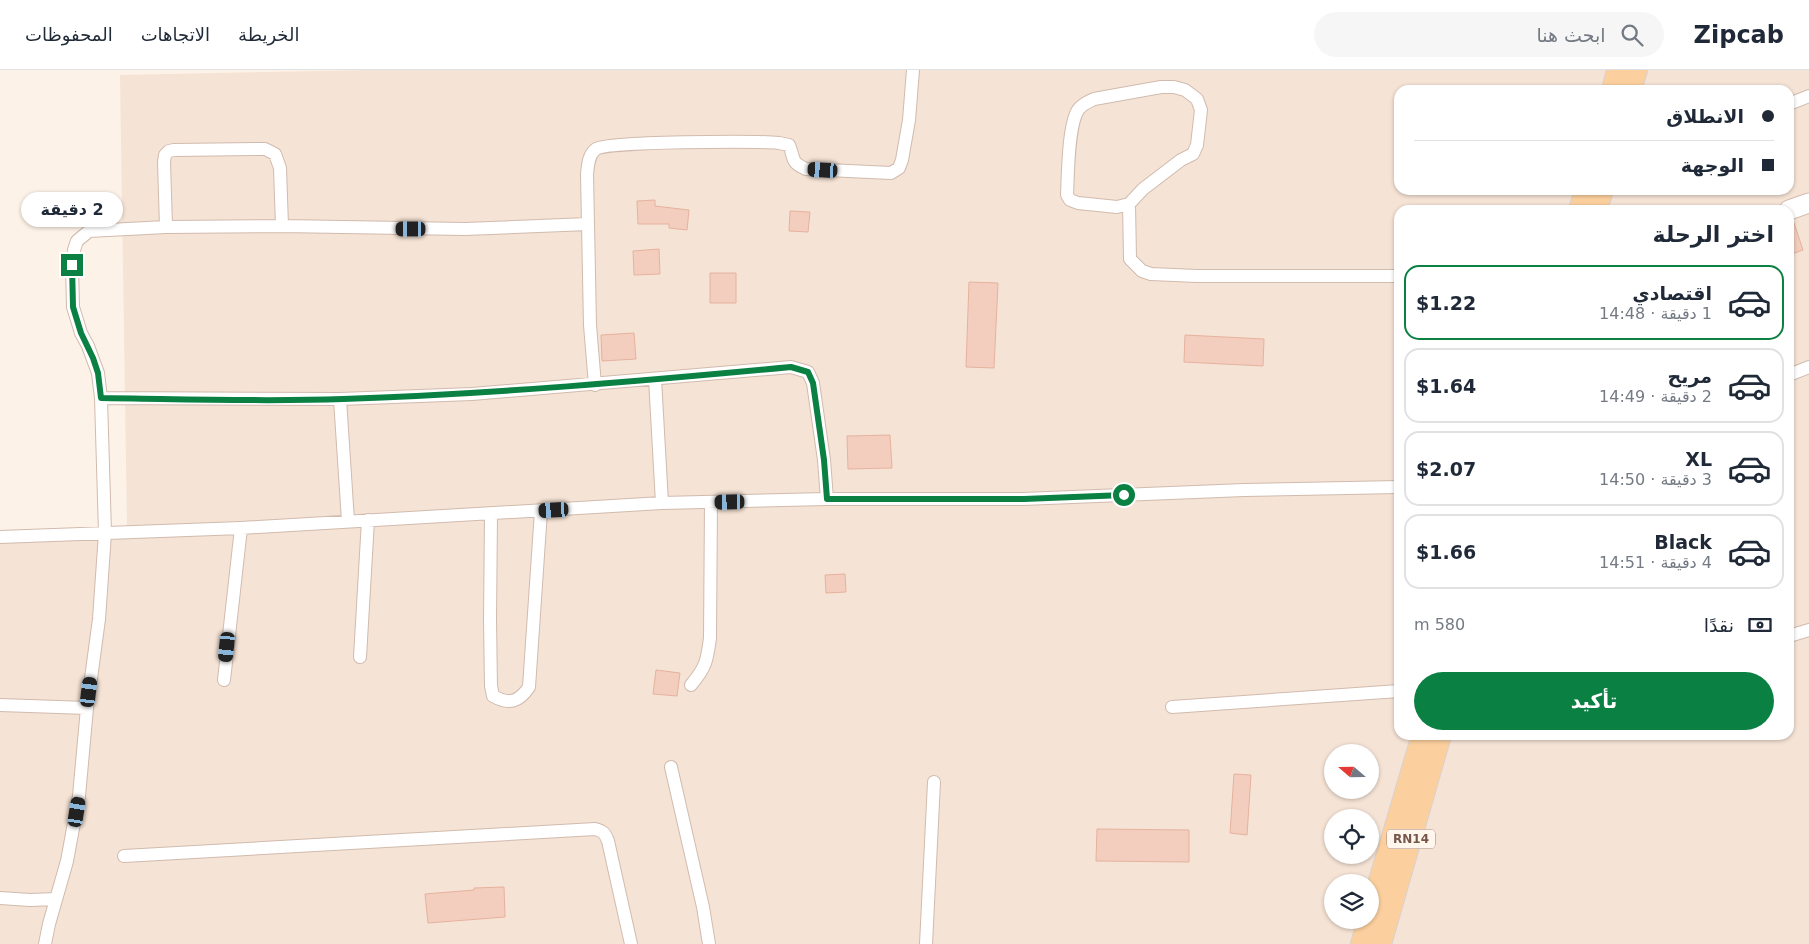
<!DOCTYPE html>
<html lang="ar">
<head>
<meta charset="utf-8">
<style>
  :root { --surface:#fff; --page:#f6f6f7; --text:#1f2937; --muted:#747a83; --line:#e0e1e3; --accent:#0b8043 }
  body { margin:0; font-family:"DejaVu Sans",Vazirmatn,sans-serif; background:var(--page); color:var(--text); direction:rtl; height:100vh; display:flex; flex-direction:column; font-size:19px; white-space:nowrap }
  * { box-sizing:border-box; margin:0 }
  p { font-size:16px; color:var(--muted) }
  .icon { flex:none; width:28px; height:28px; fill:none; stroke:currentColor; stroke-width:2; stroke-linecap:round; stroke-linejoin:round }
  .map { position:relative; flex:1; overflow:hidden; direction:ltr }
  .details { position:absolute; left:1394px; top:135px; width:400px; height:535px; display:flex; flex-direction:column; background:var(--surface); border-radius:15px; box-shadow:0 1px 4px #0004; direction:rtl }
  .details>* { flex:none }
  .banner { position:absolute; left:1394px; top:15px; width:400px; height:110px; border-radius:15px; box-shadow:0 1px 4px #0004; direction:rtl; display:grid; align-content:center; height:110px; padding:0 20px; background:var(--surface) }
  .needle { width:32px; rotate:290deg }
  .buttons { position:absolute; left:1324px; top:674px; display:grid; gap:10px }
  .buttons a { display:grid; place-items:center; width:55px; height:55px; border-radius:50%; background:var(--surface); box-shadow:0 1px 4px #0004; font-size:25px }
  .end { position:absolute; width:22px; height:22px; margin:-11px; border:6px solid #0b8043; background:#fff; box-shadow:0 0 0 2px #fff }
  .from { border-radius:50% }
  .bubble { position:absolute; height:35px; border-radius:18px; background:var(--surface); box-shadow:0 1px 4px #0004; font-size:16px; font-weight:600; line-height:35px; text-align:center; direction:rtl }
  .car { position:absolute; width:15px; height:30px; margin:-15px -8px; border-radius:6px; box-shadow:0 0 4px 1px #0007; background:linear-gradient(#222 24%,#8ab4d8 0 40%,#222 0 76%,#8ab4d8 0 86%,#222 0) }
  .banner b { display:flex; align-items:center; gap:18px; height:48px; font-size:19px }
  .banner b+b { border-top:1px solid var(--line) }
  .banner i { width:12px; height:12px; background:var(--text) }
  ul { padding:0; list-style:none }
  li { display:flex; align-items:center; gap:15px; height:75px; margin:0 10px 8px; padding:0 10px; border:2px solid var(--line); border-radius:15px }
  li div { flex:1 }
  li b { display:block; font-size:19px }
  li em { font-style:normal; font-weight:600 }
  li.active { border-color:var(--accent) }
  li>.icon { width:45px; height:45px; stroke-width:1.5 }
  h2 { padding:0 20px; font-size:22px; line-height:60px }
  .pay { display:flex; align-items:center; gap:12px; height:55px; padding:0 20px; font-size:19px }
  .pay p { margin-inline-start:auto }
  .cta { display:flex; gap:10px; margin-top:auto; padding:10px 20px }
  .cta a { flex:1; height:58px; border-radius:30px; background:var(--accent); color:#fff; font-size:20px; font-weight:600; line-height:58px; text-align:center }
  header { display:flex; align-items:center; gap:30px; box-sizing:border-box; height:70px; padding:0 25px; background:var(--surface); border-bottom:1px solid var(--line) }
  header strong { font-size:24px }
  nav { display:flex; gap:28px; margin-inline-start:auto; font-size:18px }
  .search { width:350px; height:45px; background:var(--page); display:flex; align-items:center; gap:12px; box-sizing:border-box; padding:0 18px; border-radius:28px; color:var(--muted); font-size:19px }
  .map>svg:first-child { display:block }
  .residential { fill:#f5e3d5; fill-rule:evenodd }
  .building { fill:#f3cebe; stroke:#e6b29e }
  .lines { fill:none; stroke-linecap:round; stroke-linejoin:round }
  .street-casing { stroke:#d1bbae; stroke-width:14 }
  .secondary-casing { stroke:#d4baac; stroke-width:21 }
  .primary-casing { stroke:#d9d0cc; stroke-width:22 }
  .street { stroke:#fff; stroke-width:12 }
  .secondary { stroke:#fff; stroke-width:19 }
  .primary { stroke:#fcd09e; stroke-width:20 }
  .route { stroke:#0b8043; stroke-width:6 }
  .labels { text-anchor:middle; stroke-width:4.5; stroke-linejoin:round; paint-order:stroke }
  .shield { fill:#fff6ed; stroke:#a0867b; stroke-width:1 }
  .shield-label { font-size:12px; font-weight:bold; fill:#77564a }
</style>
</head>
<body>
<header>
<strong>Zipcab</strong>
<div class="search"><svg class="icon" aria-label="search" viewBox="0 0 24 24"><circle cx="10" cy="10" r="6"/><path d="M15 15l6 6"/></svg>ابحث هنا</div>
<nav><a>الخريطة</a><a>الاتجاهات</a><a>المحفوظات</a></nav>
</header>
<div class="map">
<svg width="1809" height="874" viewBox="0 0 1809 874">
  <rect width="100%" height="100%" fill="#fdf2e7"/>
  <path class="residential" d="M 371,0 L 1809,0 L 1809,874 L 0,874 L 0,471 L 127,456 L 120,5 ZM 1399,20 L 1789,20 L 1789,120 L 1399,120 ZM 1399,140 L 1789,140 L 1789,665 L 1399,665 ZM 1332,682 L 1370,682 L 1370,720 L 1332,720 ZM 1332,748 L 1370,748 L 1370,785 L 1332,785 ZM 1332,812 L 1370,812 L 1370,850 L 1332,850 Z"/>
  <path class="building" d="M 655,130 L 655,136 L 689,140 L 687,160 L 669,158 L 669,154 L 638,154 L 637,131 Z
    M 790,141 L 810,142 L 808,162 L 789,161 Z
    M 1793,150 L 1803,180 L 1789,185 L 1789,151 Z
    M 659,179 L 660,204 L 634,205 L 633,181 Z
    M 710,203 L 736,203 L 736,233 L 710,233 Z
    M 969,212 L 998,213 L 994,298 L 966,297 Z
    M 634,263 L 636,289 L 602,291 L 601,265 Z
    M 1185,265 L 1264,269 L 1263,296 L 1184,292 Z
    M 890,365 L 892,398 L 848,399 L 847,366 Z
    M 845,504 L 846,522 L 826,523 L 825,505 Z
    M 656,600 L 680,603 L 677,626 L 653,624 Z
    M 1234,704 L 1251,705 L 1247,765 L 1230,763 Z
    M 1097,759 L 1189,760 L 1189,792 L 1096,791 Z
    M 504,817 L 505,847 L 428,853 L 425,824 L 474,820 L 474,818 Z"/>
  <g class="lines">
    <g class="street-casing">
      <path id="street" d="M 1161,17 L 1174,17 L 1185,20 L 1197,29 L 1201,40 L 1197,75 L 1193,84 L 1181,90 L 1143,119 L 1129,134 L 1117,137 L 1078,133 L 1070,130 L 1067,125 C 1068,105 1068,56 1078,40 C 1082,34 1088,32 1094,29 Z
        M 1789,34 L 1809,26
        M 1129,134 L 1130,189 L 1142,201 L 1151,204 L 1197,206 L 1399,206
        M 166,157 L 164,92 L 165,85 L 169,81 L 174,80 L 265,79 L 275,84 L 280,98 L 282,156
        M 1789,305 L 1809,297
        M 655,309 L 662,433
        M 595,315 L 590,255 L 587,104 C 588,96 588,85 596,79 C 608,71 757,71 779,73 L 789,75 C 795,89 790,92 806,99 L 891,103 L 899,98 L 902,90 L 909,50 L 913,0
        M 101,328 L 340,329 L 472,324 L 791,297 L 808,302 L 813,313 L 824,390 L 827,429
        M 340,329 L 348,451
        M 491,444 L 490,550 L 491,616 L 493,626 C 509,635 519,632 529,617 L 541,441
        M 0,467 L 241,458 L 662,433 L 827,429 L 1023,429 L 1244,420 L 1399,417
        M 1789,566 L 1809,560
        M 360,587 L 368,450
        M 224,610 L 241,458
        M 691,615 C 706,597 707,591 710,568 L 711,432
        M 0,635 L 87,638
        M 1172,637 L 1399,621
        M 671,697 L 703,837 L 709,874
        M 124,786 L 595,759 C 603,761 605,763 608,771 L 631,874
        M 0,828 L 30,830 L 56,829
        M 45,874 L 49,854 L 67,791 L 79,726 L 87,638 L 99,549 L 105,463 L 101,328 L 98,303 L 88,276 L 81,263 L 73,237 L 72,195 L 74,180 L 77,171 L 89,161 L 166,157 L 282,156 L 465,159 L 588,154
        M 926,874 L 934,712"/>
    </g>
    <g class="secondary-casing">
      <path id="secondary" d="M 1789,140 L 1809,133"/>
    </g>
    <g class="primary-casing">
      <path id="primary" d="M 1612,20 L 1617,0
        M 1631,20 L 1637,0
        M 1579,140 L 1585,120
        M 1597,140 L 1603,120
        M 1370,841 L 1422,665
        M 1361,874 L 1368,850
        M 1381,874 L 1441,665"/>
    </g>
    <use href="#street" class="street"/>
    <use href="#secondary" class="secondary"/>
    <use href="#primary" class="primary"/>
  </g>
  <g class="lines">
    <path class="route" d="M 72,195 L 73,237 L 81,263 L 93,288 L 98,303 L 101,328 C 181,329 262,332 343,329 C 493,324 642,311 791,297 L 808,302 L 813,313 L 824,390 L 827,429 L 1024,429 L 1124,425"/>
  </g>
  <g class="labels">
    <rect class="shield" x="1387" y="759.5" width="48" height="19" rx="4"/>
    <g class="shield-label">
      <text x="1411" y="773">RN14</text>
    </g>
  </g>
</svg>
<div class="buttons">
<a><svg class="needle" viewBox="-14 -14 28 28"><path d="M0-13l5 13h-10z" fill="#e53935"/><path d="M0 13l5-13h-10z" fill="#747a83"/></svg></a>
<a><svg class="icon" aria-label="locate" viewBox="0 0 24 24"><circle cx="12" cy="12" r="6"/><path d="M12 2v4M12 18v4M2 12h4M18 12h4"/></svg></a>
<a><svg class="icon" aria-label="layers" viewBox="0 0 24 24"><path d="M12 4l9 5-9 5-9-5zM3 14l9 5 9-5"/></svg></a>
</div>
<i class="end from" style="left:1124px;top:425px"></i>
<i class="end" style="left:72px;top:195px"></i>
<div class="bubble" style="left:21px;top:122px;width:102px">2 دقيقة</div>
<i class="car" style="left:823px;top:100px;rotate:273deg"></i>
<i class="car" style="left:411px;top:159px;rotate:270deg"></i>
<i class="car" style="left:730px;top:432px;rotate:269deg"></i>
<i class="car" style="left:554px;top:440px;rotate:267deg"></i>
<i class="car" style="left:227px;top:577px;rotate:186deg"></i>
<i class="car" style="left:89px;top:622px;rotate:7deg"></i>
<i class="car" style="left:77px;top:742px;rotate:9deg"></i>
<div class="banner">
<b><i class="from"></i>الانطلاق</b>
<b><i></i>الوجهة</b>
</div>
<section class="details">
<h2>اختر الرحلة</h2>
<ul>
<li class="active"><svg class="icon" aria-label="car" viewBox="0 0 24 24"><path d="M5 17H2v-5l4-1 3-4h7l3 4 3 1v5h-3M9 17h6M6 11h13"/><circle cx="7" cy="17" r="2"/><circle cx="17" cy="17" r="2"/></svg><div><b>اقتصادي</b><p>1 دقيقة · 14:48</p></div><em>$1.22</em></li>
<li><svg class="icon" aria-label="car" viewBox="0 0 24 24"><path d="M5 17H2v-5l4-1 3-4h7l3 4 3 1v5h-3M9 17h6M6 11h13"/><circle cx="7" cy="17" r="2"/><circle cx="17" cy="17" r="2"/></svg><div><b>مريح</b><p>2 دقيقة · 14:49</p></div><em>$1.64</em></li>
<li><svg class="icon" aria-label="car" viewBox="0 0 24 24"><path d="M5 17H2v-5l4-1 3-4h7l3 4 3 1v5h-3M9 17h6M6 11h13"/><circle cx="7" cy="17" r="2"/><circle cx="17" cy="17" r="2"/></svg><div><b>XL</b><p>3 دقيقة · 14:50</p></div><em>$2.07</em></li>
<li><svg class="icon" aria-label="car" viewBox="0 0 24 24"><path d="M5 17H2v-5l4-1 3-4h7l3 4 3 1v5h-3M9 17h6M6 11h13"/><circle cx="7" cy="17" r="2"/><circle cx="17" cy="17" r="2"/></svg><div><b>Black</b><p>4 دقيقة · 14:51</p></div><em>$1.66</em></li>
</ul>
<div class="pay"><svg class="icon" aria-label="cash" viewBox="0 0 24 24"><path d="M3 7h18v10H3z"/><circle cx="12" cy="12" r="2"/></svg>نقدًا<p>580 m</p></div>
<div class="cta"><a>تأكيد</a></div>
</section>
</div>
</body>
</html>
